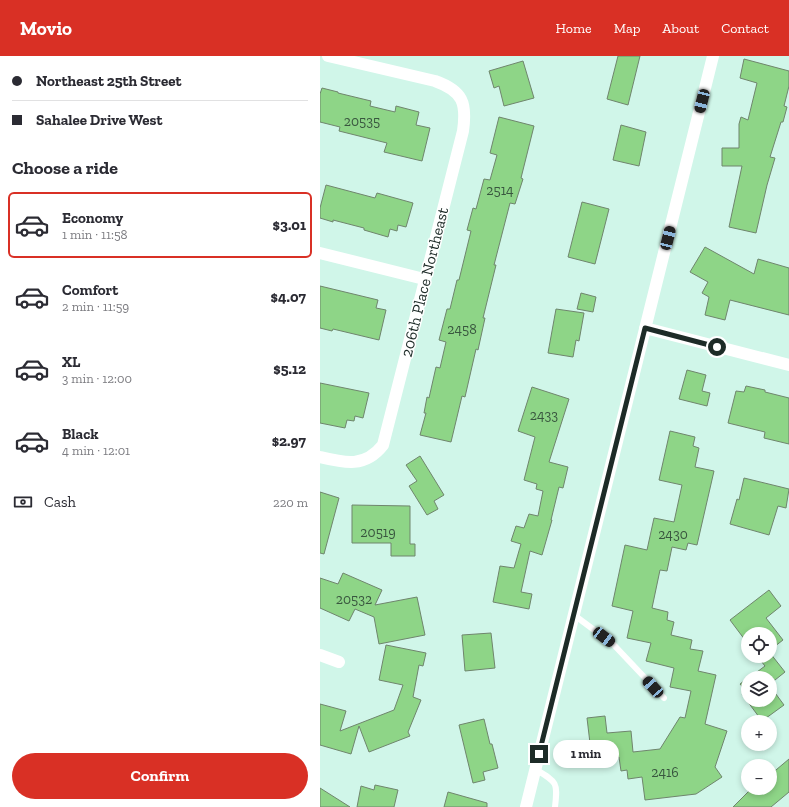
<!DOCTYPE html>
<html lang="en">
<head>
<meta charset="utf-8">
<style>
  :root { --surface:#fff; --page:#f2f2f3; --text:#2b2b33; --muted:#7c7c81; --line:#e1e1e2; --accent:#d93025 }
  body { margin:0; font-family:"Zilla Slab",serif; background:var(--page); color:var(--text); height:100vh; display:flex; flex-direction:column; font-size:15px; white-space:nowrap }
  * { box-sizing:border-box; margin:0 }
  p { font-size:13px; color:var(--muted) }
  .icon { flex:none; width:22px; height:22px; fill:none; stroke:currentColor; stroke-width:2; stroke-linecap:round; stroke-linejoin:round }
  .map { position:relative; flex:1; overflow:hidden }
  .details { display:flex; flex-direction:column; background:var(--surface); width:320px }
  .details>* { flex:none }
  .hud { display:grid; align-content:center; height:88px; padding:0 12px; background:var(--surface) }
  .controls { position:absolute; left:421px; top:571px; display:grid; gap:8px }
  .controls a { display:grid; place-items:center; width:36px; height:36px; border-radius:50%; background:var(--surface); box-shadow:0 2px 6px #0003; font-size:20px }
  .end { position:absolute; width:18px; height:18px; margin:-9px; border:5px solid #1d2b27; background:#fff; box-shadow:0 0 0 2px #fff }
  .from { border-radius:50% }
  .bubble { position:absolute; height:28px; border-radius:14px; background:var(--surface); box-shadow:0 2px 6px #0003; font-size:13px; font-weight:700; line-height:28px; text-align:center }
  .car { position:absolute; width:12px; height:24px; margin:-12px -6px; border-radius:5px; box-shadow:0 0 3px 1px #0007; background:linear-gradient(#222 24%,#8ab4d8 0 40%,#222 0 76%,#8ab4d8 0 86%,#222 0) }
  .hud b { display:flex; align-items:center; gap:14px; height:38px; font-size:15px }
  .hud b+b { border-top:1px solid var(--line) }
  .hud i { width:10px; height:10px; background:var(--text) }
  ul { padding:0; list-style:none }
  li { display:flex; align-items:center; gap:12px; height:66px; margin:0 8px 6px; padding:0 4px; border:2px solid transparent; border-radius:6px }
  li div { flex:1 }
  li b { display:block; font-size:15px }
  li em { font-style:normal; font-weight:700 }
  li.on { border-color:var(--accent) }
  li>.icon { width:36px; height:36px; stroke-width:1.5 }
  h2 { padding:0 12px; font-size:18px; line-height:48px }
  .pay { display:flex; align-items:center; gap:10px; height:44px; padding:0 12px; font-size:15px }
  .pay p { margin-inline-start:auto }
  .cta { display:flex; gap:8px; margin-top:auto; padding:8px 12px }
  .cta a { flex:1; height:46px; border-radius:24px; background:var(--accent); color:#fff; font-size:16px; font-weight:700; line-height:46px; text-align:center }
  header { display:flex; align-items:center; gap:24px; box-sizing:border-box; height:56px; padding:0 20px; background:var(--accent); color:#fff }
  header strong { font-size:19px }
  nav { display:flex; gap:22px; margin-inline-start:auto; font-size:14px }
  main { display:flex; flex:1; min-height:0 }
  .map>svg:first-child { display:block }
  .building { fill:#8ed587; stroke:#6f856d }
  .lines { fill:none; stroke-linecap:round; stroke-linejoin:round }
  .service { stroke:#fff; stroke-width:6 }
  .minor { stroke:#fff; stroke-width:12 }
  .route { stroke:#1d2b27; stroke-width:5 }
  .labels { text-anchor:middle; stroke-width:3; stroke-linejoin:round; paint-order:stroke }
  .number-label { font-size:14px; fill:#39563f }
  .street-label { font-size:16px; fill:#1d2b27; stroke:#fff }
</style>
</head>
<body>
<header>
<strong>Movio</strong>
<nav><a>Home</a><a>Map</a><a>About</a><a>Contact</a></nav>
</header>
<main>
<section class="details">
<div class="hud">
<b><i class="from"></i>Northeast 25th Street</b>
<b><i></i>Sahalee Drive West</b>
</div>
<h2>Choose a ride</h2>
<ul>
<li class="on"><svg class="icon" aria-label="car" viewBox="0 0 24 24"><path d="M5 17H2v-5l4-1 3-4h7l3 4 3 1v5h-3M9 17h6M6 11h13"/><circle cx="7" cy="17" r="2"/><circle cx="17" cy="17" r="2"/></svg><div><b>Economy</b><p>1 min · 11:58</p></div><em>$3.01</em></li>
<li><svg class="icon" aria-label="car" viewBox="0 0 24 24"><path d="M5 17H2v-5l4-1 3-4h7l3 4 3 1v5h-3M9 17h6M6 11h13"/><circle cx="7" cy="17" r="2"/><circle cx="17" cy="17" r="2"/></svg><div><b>Comfort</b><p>2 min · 11:59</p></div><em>$4.07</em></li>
<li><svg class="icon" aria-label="car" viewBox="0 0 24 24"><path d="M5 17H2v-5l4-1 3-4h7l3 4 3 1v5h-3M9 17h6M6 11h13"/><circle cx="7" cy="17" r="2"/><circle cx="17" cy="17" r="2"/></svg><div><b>XL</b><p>3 min · 12:00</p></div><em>$5.12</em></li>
<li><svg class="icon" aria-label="car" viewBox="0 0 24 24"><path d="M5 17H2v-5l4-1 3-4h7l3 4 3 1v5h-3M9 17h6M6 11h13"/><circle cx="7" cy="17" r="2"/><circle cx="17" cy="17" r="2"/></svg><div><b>Black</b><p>4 min · 12:01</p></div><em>$2.97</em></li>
</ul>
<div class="pay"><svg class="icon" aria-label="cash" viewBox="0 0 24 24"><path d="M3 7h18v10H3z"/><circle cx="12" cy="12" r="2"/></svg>Cash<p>220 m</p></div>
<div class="cta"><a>Confirm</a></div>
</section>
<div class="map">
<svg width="469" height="751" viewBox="0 0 469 751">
  <rect width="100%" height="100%" fill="#d0f6e9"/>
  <path class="building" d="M 298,0 L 320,0 L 308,49 L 287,43 Z
    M 424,3 L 469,15 L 469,30 L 464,50 L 467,51 L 463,66 L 461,66 L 450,101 L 455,102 L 447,129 L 436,177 L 409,171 L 422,110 L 402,110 L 402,92 L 419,92 L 419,68 L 421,61 L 428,64 L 437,27 L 420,22 Z
    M 203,5 L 214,42 L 184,50 L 179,30 L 174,32 L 169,15 Z
    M 2,32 L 18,36 L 18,37 L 51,45 L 50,50 L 75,56 L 76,50 L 99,56 L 96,69 L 110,72 L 102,105 L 64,96 L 67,87 L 19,75 L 20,71 L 0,66 L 0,38 Z
    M 179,61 L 214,70 L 201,122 L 203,123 L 195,148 L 190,147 L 174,209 L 176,209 L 163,262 L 165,262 L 158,294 L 156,293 L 145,341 L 142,340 L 131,386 L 100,379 L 106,357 L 104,357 L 107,341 L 109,342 L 116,311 L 120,312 L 126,286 L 119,284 L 127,253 L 130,253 L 137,224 L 139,224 L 151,175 L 147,174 L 153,152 L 156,153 L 164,123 L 170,124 L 177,99 L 170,97 Z
    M 301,69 L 326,76 L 319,110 L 293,104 Z
    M 6,129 L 55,142 L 57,137 L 93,147 L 86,171 L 78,169 L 77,175 L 70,173 L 68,181 L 44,174 L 44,172 L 13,164 L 13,166 L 0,162 L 0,152 Z
    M 262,146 L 289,153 L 275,208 L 248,201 Z
    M 385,191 L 434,218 L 438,203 L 469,212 L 469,259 L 410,244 L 405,264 L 385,259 L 389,241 L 382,237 L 388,226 L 370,216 Z
    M 0,230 L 58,244 L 56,252 L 66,254 L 59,284 L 13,273 L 12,275 L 0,272 Z
    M 261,237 L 276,241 L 273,256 L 257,253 Z
    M 236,253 L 264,257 L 259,285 L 256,284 L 253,301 L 228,297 Z
    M 367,314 L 386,319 L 382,335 L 390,337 L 387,350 L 359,343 Z
    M 0,327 L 49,337 L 43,362 L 35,360 L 34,365 L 27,364 L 25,372 L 0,367 Z
    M 426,330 L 445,334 L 445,336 L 469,342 L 469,388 L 444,382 L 445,376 L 408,367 L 416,335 L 424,336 Z
    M 212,331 L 249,343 L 229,406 L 248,411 L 243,432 L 239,431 L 231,464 L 232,464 L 222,499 L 210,495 L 201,536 L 212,538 L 209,553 L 173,546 L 180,510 L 194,512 L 201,488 L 191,485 L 196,470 L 204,472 L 209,458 L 218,460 L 223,435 L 216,433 L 217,428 L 204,424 L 215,381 L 198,375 Z
    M 350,375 L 375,381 L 373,390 L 379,392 L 375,411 L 394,415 L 377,489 L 368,487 L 366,494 L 352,491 L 347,515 L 340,514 L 332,552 L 348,556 L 347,564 L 354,566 L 351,579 L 372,584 L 370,593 L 383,595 L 378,615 L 396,619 L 385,668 L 407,675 L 395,711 L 402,721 L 376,738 L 325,744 L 322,721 L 308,723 L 307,714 L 301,715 L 299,701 L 272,704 L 267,662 L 285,660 L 287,677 L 311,675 L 313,696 L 340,693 L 360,661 L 365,662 L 371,635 L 350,631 L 354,612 L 326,605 L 331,587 L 307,582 L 313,555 L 292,550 L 305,489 L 327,494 L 334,462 L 354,466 L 362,429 L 339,424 Z
    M 100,400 L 124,439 L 114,445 L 118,453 L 107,459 L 89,430 L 97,425 L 86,409 Z
    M 424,422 L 469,433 L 466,452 L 458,450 L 449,479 L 410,468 L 417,443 L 419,444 Z
    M 0,436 L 19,442 L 4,498 L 0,497 Z
    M 32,449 L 90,450 L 90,488 L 95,488 L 95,500 L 71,500 L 71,487 L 32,487 Z
    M 23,517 L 62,534 L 55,549 L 97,541 L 105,579 L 59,588 L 54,561 L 35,553 L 29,565 L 0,552 L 0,522 L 18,528 Z
    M 449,534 L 461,550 L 446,562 L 463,584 L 450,594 L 450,578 L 428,578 L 428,588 L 410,564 Z
    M 171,577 L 175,612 L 145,615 L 142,579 Z
    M 66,589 L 106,597 L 103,610 L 99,609 L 93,641 L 101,644 L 88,676 L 90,680 L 49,696 L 39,670 L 31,698 L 0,689 L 0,648 L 26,655 L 20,675 L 74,654 L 83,629 L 59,624 Z
    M 450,597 L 465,616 L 450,628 L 450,622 L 429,622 L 445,610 L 437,600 L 450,600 Z
    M 428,622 L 428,644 L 450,644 L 450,630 L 464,649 L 442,665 L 422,638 L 426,635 L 420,628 Z
    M 164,663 L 170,688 L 172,688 L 178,712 L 163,716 L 165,724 L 153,727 L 139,669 Z
    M 469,703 L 469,736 L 451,751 L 413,751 L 432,732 L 450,732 L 450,719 Z
    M 55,729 L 78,734 L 74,751 L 37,751 L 41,730 L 54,734 Z
    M 0,732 L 30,751 L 0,751 Z
    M 128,736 L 167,747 L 167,751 L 124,751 Z"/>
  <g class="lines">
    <path class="service" d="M 254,559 L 293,588 L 344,642
      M 215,713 C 237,726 238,726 235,751"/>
    <path class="minor" d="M 0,197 L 104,223
      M 325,272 L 469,309
      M 0,401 C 25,407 45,412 63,389 L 143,75 C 147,47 143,35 115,25 L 8,0
      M 0,599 L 19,606
      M 206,751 L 393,0"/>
  </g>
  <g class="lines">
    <path class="route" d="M 219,698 L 325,272 L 397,291"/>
  </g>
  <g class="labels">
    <g class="number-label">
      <text x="42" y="70">20535</text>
      <text x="180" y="139">2514</text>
      <text x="142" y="278">2458</text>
      <text x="224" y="364">2433</text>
      <text x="58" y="481">20519</text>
      <text x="353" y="483">2430</text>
      <text x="34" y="548">20532</text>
      <text x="345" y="721">2416</text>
    </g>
    <g class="street-label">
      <text transform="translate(104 226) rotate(-76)" y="6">206th Place Northeast</text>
    </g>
  </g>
</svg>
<div class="controls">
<a><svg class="icon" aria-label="locate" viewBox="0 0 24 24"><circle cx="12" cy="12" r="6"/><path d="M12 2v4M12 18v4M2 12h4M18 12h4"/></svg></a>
<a><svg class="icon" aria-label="layers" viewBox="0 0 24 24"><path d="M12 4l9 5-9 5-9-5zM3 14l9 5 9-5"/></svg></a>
<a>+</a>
<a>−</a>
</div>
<i class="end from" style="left:397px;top:291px"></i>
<i class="end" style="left:219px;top:698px"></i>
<div class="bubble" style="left:233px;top:684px;width:66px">1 min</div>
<i class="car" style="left:382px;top:45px;rotate:194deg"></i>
<i class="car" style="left:348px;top:182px;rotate:14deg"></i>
<i class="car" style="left:284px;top:581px;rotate:127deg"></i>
<i class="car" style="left:333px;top:631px;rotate:318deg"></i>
</div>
</main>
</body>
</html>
